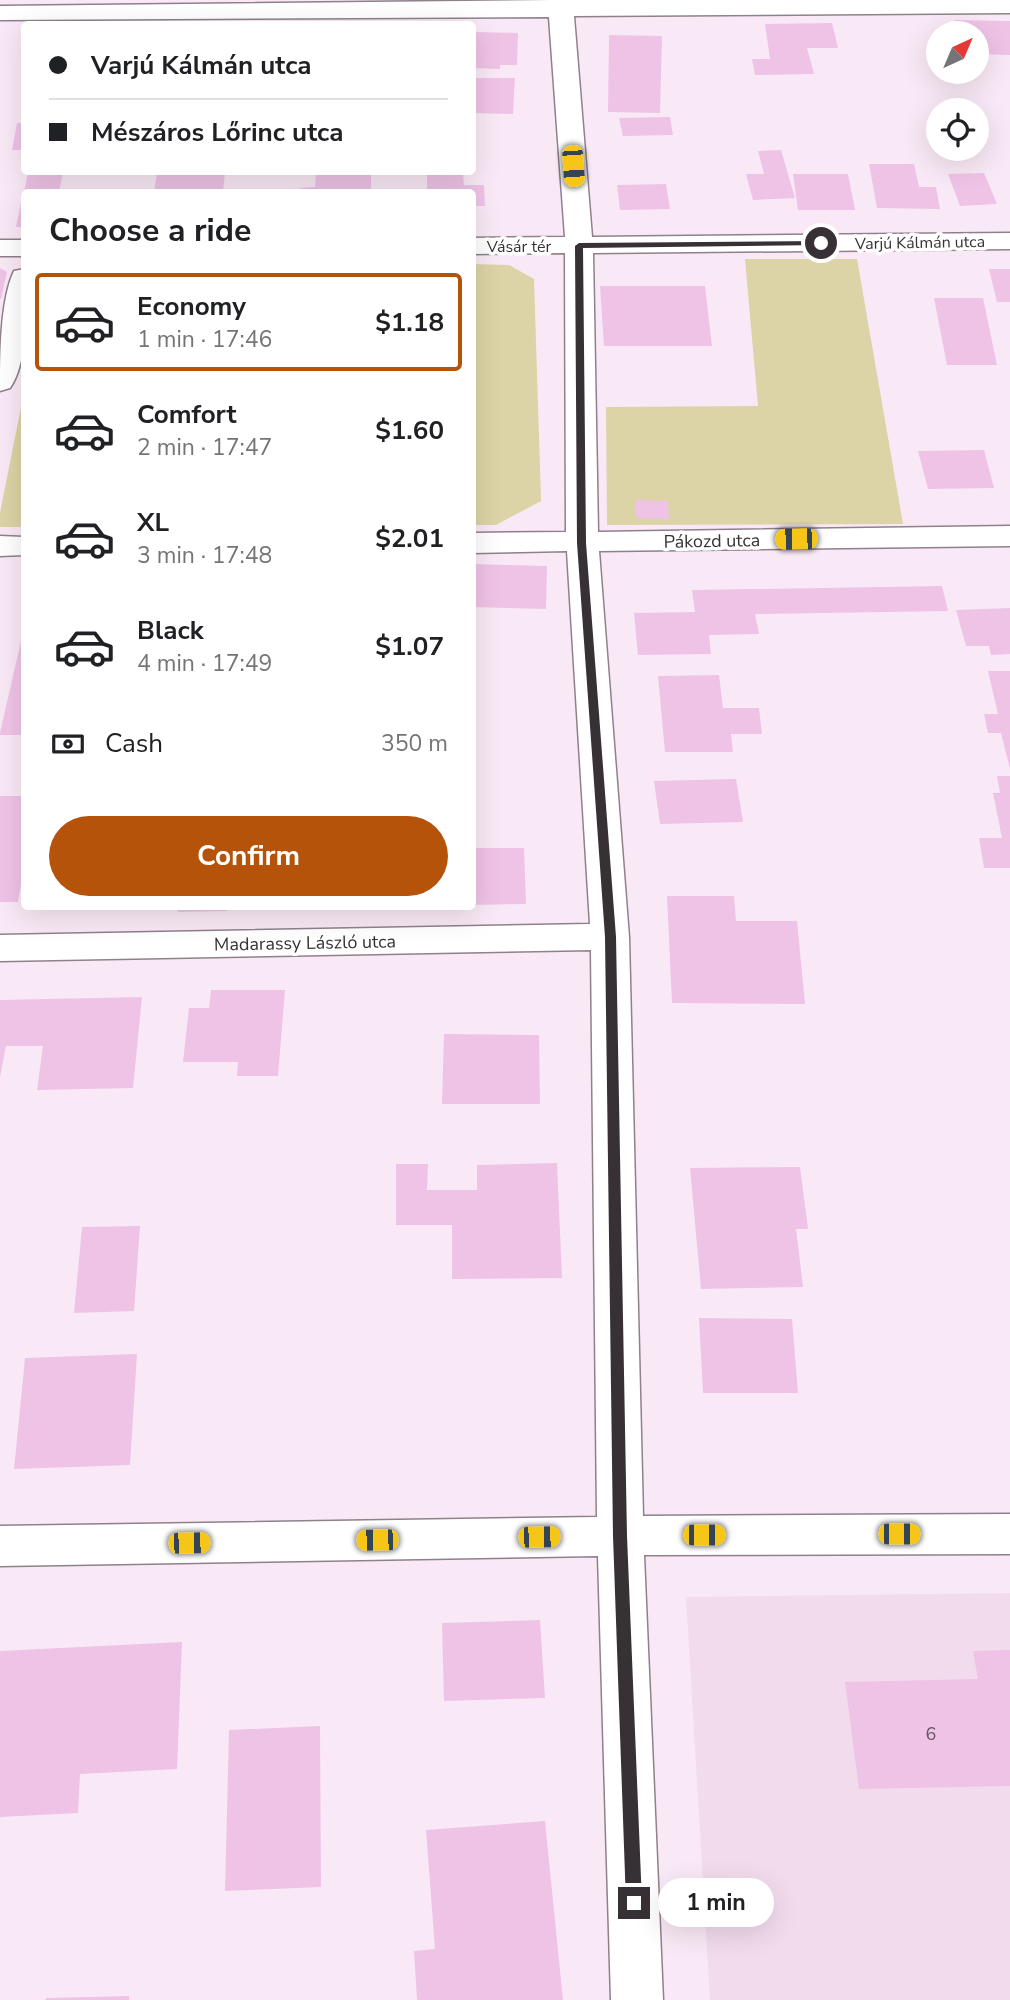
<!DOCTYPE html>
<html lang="en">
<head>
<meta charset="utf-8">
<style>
  :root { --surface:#fff; --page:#f2f2f2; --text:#202124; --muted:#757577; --line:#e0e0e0; --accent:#b45309 }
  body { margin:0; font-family:"Nunito Sans",sans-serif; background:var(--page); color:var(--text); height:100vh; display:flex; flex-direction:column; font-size:26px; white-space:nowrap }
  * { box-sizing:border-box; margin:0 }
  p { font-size:23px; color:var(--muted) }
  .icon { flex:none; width:38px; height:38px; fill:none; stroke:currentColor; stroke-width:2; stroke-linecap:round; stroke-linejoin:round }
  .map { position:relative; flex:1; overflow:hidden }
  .sheet { position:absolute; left:21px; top:189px; width:455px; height:721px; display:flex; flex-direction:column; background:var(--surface); border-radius:7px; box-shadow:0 7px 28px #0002 }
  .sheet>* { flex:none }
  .guide { position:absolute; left:21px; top:21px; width:455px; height:154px; border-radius:7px; box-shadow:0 7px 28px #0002; display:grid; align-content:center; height:154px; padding:0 28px; background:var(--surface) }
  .needle { width:46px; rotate:44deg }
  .fabs { position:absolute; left:926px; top:21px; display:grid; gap:14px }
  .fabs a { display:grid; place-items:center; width:63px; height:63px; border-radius:50%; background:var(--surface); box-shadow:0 7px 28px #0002; font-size:35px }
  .end { position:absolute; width:32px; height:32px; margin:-16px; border:9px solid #373136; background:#fff; box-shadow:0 0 0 4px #fff }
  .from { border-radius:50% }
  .bubble { position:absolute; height:49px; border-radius:24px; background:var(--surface); box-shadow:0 7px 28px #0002; font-size:23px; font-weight:700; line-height:49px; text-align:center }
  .car { position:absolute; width:21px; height:42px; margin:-21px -10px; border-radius:9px; box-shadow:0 0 5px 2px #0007; background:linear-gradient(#f5c518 24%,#345 0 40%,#f5c518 0 76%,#345 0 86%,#f5c518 0) }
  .guide b { display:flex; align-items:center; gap:24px; height:66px; font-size:26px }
  .guide b+b { border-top:2px solid var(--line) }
  .guide i { width:18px; height:18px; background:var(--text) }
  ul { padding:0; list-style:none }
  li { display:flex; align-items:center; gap:21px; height:98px; margin:0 14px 10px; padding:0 14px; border:4px solid transparent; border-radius:7px }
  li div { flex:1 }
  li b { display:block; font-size:26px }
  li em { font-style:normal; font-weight:700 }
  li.active { border-color:var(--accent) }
  li>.icon { width:63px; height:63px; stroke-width:1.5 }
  h2 { padding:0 28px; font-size:32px; line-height:84px }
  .pay { display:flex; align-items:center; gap:18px; height:77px; padding:0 28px; font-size:26px }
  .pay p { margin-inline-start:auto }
  .action { display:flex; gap:14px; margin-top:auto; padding:14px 28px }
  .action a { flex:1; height:80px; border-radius:42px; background:var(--accent); color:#fff; font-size:28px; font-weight:700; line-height:80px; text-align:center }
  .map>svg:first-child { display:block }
  .built { fill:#f2dbed }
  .green { fill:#dcd3a6 }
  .building { fill:#efc3e6 }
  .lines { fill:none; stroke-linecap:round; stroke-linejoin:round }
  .minor-casing { stroke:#8f808c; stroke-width:3 }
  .minor { fill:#fff; fill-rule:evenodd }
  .route { fill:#373136 }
  .labels { text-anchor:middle; stroke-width:7; stroke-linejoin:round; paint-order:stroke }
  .far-street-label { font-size:16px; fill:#373136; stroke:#fff }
  .street-label { font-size:18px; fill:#373136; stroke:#fff }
  .near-number-label { font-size:18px; fill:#655662 }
</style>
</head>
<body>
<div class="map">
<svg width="1010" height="2000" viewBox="0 0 1010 2000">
  <rect width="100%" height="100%" fill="#f9e9f6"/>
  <path class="built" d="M 1010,1593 L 1010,2000 L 710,2000 L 686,1597 Z"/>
  <path class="green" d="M 745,259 L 857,259 L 903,524 L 607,525 L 606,407 L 758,406 Z
    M 473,264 L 509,265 L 534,279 L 541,501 L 496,525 L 473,525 Z
    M 24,392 L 24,527 L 0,527 L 0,513 Z"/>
  <path class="building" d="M 955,20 L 1010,21 L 1010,55 L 976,54 L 976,33 L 958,33 Z
    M 832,23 L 838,48 L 807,48 L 814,74 L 755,75 L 752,59 L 770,59 L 765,24 Z
    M 472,32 L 518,33 L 517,65 L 500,65 L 500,69 L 472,68 Z
    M 609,35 L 662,36 L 660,113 L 608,112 Z
    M 472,78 L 515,78 L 513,114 L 472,113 Z
    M 670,117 L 673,135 L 623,136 L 619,118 Z
    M 17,123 L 24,123 L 24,150 L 12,150 Z
    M 781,150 L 795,198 L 753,200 L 746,174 L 764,174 L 758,151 Z
    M 869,164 L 914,164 L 919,187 L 936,187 L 940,209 L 877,208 Z
    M 28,172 L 63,172 L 59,192 L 24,192 Z
    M 157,172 L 225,172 L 223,192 L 154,192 Z
    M 316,172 L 371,172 L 371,192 L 299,192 L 300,188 L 315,187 Z
    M 427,172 L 463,172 L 464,185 L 484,185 L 485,206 L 472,206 L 472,192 L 427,192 Z
    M 984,173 L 997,204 L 960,206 L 948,174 Z
    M 793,174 L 848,174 L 855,210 L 798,210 Z
    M 666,184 L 670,209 L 620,210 L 617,185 Z
    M 23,193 L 24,227 L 16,227 Z
    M 0,268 L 7,272 L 1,299 L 0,299 Z
    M 989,269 L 1010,269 L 1010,302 L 997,302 Z
    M 600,286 L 705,286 L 712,346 L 604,346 Z
    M 934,298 L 983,298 L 997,365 L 947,365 Z
    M 984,450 L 994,488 L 928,489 L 918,451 Z
    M 635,500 L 668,501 L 669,519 L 636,518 Z
    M 472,564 L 547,566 L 546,609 L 472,607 Z
    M 942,586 L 948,611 L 755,614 L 759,634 L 709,635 L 711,654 L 638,655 L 634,613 L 695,612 L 692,590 Z
    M 1010,608 L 1010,654 L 991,655 L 989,646 L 966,646 L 956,610 Z
    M 23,632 L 24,735 L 0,735 L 0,733 Z
    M 988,671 L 1010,671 L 1010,769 L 1001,733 L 988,733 L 984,714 L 998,714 Z
    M 719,675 L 723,708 L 759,708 L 762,734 L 731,734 L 733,752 L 665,752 L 658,676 Z
    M 997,776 L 1010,776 L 1010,868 L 984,868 L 979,838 L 1002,838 L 993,793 L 1000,793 Z
    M 736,779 L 743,822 L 660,824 L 654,781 Z
    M 0,796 L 24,796 L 24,865 L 18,902 L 0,902 Z
    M 472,848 L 524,848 L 526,904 L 472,905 Z
    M 667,896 L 734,896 L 736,921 L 797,921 L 805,1004 L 672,1003 Z
    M 178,906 L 227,906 L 227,911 L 178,912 Z
    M 211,990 L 285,990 L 278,1076 L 237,1076 L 238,1062 L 183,1062 L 189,1008 L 209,1008 Z
    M 142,997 L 133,1088 L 37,1090 L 43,1046 L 6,1046 L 0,1077 L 0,1000 Z
    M 444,1034 L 539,1035 L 540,1104 L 442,1104 Z
    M 557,1163 L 562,1278 L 452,1279 L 452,1225 L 396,1225 L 396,1164 L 428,1164 L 427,1190 L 477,1190 L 477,1165 Z
    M 800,1167 L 808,1229 L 796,1229 L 803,1287 L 701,1289 L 690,1168 Z
    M 140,1226 L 134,1311 L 74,1313 L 82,1227 Z
    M 699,1318 L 792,1319 L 798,1393 L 703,1393 Z
    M 137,1354 L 130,1465 L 14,1469 L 25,1358 Z
    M 540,1620 L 545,1698 L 444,1701 L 442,1623 Z
    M 182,1642 L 177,1769 L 80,1774 L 78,1813 L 0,1817 L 0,1651 Z
    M 1010,1650 L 1010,1786 L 859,1789 L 845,1682 L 978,1679 L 973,1651 Z
    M 320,1726 L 321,1887 L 225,1891 L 229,1730 Z
    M 545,1821 L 563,2000 L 417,2000 L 414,1951 L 435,1949 L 426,1830 Z
    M 129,1996 L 129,2000 L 46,2000 L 46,1998 Z"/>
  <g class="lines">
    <g class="minor-casing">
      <path id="minor" d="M 551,0 L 1010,0 L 1010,13 L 574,16 L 592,237 L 1010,233 L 1010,249 L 593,253 L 598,532 L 1010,526 L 1010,546 L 599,551 L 629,937 L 643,1516 L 1010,1514 L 1010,1554 L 644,1555 L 663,2000 L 611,2000 L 598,1556 L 0,1566 L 0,1526 L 597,1517 L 591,950 L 0,961 L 0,935 L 590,924 L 567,551 L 472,553 L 472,533 L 566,532 L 565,253 L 472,254 L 472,238 L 565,237 L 549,17 L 0,20 L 0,6 Z
        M 0,240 L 24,240 L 24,256 L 0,256 Z
        M 24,269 C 27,299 29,362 10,388 L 0,391 C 0,357 0,300 14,271 Z
        M 0,536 L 24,537 L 24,555 L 0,556 Z"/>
    </g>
    <use href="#minor" class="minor"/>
  </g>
  <path class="route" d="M 821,241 L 824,245 L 583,248 L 586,543 L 616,937 L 627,1536 L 642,1903 L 639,1909 L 634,1911 L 629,1909 L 626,1903 L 613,1536 L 605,937 L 577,543 L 575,246 L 579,243 Z"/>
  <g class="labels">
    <g class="far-street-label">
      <text transform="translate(920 242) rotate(-1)" y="6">Varjú Kálmán utca</text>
      <text x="519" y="252">Vásár tér</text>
    </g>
    <g class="street-label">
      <text transform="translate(712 541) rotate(-1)" y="6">Pákozd utca</text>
      <text transform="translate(305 943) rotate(-1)" y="6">Madarassy László utca</text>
    </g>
    <g class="near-number-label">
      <text x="931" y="1740">6</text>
    </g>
  </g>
</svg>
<div class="fabs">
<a><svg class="needle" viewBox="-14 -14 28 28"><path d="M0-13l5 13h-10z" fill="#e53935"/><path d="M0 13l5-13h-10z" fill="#757577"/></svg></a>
<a><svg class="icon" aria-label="locate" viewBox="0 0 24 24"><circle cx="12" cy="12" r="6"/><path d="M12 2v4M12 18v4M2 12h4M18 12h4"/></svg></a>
</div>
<i class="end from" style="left:821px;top:243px"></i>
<i class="end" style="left:634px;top:1903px"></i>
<div class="bubble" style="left:658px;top:1878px;width:116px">1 min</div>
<i class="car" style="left:573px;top:166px;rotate:176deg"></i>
<i class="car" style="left:796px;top:539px;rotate:269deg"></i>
<i class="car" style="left:899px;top:1534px;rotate:90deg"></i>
<i class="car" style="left:704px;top:1535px;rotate:90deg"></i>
<i class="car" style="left:539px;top:1537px;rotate:89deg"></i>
<i class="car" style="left:377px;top:1540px;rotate:269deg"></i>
<i class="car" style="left:189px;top:1543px;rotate:89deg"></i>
<div class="guide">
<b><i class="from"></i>Varjú Kálmán utca</b>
<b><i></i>Mészáros Lőrinc utca</b>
</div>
<section class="sheet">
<h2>Choose a ride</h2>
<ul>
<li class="active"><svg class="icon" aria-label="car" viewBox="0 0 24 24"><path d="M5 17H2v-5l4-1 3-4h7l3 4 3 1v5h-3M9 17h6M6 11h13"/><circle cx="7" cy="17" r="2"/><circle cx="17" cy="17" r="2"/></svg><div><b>Economy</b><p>1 min · 17:46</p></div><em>$1.18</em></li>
<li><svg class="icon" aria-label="car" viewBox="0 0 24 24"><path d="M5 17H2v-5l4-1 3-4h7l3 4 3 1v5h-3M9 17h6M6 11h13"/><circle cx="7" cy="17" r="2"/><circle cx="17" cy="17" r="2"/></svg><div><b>Comfort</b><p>2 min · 17:47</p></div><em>$1.60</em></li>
<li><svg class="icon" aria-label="car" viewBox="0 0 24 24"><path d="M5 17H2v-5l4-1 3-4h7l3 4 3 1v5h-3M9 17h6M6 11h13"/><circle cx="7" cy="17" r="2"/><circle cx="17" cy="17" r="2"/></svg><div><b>XL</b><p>3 min · 17:48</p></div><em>$2.01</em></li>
<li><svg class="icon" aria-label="car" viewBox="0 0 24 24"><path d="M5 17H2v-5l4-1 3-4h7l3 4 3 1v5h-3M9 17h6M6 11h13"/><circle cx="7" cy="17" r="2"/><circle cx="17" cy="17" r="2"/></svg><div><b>Black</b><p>4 min · 17:49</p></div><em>$1.07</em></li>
</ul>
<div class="pay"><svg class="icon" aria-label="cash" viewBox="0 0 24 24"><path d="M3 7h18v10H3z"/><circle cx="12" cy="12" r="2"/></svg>Cash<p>350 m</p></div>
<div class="action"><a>Confirm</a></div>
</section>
</div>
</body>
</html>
